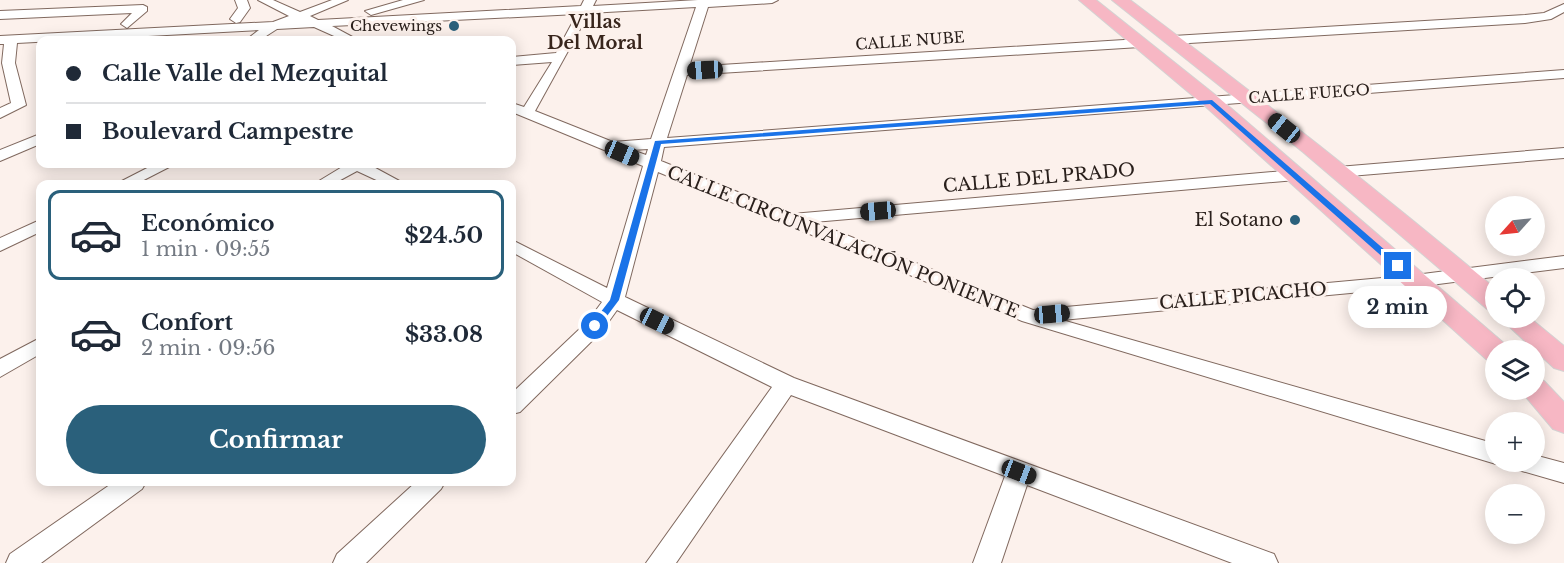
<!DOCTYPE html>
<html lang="es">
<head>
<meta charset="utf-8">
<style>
  :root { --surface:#fff; --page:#f6f6f7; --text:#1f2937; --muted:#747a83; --line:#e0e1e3; --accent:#2a607b }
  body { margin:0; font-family:"Libre Baskerville",serif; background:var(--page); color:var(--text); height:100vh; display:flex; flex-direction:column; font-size:22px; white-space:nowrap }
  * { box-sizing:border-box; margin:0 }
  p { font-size:20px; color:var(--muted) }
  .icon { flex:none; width:33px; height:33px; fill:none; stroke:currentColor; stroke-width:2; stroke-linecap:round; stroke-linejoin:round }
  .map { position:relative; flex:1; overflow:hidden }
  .panel { position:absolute; left:36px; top:180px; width:480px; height:306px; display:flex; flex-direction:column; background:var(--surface); border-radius:12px; box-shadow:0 3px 15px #0003 }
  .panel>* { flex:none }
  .guide { position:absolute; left:36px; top:36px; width:480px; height:132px; border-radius:12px; box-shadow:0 3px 15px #0003; display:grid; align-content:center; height:132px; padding:0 30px; background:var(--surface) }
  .needle { width:39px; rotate:243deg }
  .controls { position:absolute; left:1485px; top:196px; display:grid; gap:12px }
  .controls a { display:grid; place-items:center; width:60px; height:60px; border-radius:50%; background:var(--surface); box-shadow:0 3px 15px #0003; font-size:30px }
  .end { position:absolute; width:27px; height:27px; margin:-14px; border:8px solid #1a73e8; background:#fff; box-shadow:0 0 0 3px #fff }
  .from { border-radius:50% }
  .bubble { position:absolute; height:42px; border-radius:21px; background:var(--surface); box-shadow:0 3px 15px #0003; font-size:20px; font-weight:800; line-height:42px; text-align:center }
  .car { position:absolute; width:18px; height:36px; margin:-18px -9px; border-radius:8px; box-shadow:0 0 4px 2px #0007; background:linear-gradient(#222 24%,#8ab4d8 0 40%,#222 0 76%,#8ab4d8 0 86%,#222 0) }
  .guide b { display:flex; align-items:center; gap:21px; height:57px; font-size:22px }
  .guide b+b { border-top:2px solid var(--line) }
  .guide i { width:15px; height:15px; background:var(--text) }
  ul { padding:10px 0 0; list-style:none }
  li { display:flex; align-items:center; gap:18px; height:90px; margin:0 12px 9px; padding:0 18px; border:3px solid transparent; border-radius:12px }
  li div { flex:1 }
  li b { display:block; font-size:22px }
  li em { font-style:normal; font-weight:800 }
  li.current { border-color:var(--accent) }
  li>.icon { width:54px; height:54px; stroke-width:1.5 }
  .cta { display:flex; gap:12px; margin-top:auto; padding:12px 30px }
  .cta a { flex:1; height:69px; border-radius:36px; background:var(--accent); color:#fff; font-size:24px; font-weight:800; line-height:69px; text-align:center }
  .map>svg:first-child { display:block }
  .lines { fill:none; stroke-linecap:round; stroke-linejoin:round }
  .minor-casing { stroke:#80695f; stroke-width:2 }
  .major-casing { stroke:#d4d2d2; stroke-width:2 }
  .minor { fill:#fff; fill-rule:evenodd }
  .major { fill:#f7b7c4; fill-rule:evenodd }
  .route { fill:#1a73e8 }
  .poi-dot { fill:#2a607b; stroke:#fcf1ec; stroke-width:2 }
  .labels { text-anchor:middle; stroke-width:6; stroke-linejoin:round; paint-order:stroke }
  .far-poi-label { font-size:15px; fill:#2a201c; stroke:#fcf1ec; text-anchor:end }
  .far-street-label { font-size:15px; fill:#2a201c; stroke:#fcf1ec }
  .far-quarter-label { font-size:18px; font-weight:bold; fill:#38251c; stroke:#fcf1ec }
  .street-label { font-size:18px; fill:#2a201c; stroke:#fcf1ec }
  .poi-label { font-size:18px; fill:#2a201c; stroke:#fcf1ec; text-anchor:end }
</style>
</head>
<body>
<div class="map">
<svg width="1564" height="563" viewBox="0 0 1564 563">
  <rect width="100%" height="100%" fill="#fcf1ec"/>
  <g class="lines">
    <g class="minor-casing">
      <path id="minor" d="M 235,0 L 247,0 L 250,8 L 240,22 L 236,23 L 230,19 L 238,8 Z
        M 258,0 L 273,0 L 300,12 L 332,0 L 348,0 L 310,16 L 318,20 L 581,6 L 584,0 L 596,0 L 593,6 L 698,0 L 778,0 L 772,3 L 708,7 L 689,67 L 1140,39 L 1146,43 L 1140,47 L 687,75 L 667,138 L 1564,70 L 1564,78 L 664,147 L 661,161 L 792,214 L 1296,170 L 1304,175 L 1296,180 L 814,222 L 1033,310 L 1415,275 L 1564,256 L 1564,268 L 1415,287 L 1062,320 L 1496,444 L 1496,462 L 1501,462 L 1496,464 L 1022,321 L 658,172 L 625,297 L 794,378 L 1274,554 L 1278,563 L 1232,563 L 1027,485 L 1001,563 L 973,563 L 1005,476 L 791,395 L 676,563 L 646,563 L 772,387 L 617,310 L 602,331 L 520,412 L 512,414 L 512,393 L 588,321 L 602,302 L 512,252 L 512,240 L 607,288 L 643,166 L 512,112 L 512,103 L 524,107 L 552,62 L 512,65 L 512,57 L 556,53 L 577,14 L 332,26 L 358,40 L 343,40 L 314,27 L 277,29 L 260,40 L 246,40 L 259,30 L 17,43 L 15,63 L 26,105 L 0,118 L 0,108 L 11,103 L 2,63 L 4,44 L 0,44 L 0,36 L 273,22 L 289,16 ZM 696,7 L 651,139 L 613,142 L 535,111 L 589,13 ZM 648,149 L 646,155 L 632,150 Z
        M 403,0 L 424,0 L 371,15 L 365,11 Z
        M 1564,4 L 1564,12 L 1551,19 L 1525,23 L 1173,44 L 1167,40 L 1173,36 L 1525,15 L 1544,13 Z
        M 143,5 L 147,7 L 147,11 L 127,28 L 121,24 L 132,13 L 0,19 L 0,11 Z
        M 40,134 L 40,144 L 0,161 L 0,150 Z
        M 1564,148 L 1564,158 L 1338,177 L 1330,172 L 1338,167 Z
        M 155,164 L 175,164 L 136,184 L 116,184 Z
        M 347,164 L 368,164 L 405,184 L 385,184 L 357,171 L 333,184 L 314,184 Z
        M 40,220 L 40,232 L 0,251 L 0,238 Z
        M 40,338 L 40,354 L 0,377 L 0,359 Z
        M 1534,455 L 1564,463 L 1564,483 L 1515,469 L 1512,462 L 1534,462 Z
        M 114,482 L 146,482 L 142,489 L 41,563 L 6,563 L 10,554 Z
        M 416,482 L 445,482 L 441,489 L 366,563 L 333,563 L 337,554 Z"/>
    </g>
    <g class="major-casing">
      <path id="major" d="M 1079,0 L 1096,0 L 1219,98 L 1506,345 L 1509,351 L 1496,351 L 1496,362 L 1486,359 L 1205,106 Z
        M 1112,0 L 1130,0 C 1254,93 1376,189 1496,289 L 1496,311 L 1487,309 L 1303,152 Z
        M 1500,318 L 1530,318 L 1564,346 L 1564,371 L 1554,368 Z
        M 1534,378 L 1544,381 L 1564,402 L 1564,433 L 1553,429 L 1520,390 L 1534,390 Z"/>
    </g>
    <use href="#minor" class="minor"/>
    <use href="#major" class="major"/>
  </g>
  <path class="route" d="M 1212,100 L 1401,264 L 1401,268 L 1395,268 L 1210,104 L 661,144 L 619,300 L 598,328 L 590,326 L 610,300 L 655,141 Z"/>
  <g class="poi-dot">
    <circle cx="454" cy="26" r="6"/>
    <circle cx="1295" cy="220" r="6"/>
  </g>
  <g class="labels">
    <g class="far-poi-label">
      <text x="442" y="31">Chevewings</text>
    </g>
    <g class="far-street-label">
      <text transform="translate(910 41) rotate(-4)" y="5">CALLE NUBE</text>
      <text transform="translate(1309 94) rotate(-4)" y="5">CALLE FUEGO</text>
    </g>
    <g class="far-quarter-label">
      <text x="595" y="28">Villas<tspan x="595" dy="21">Del Moral</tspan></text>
    </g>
    <g class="street-label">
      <text transform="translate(1039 178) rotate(-5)" y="6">CALLE DEL PRADO</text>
      <text transform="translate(843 242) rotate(22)" y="6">CALLE CIRCUNVALACIÓN PONIENTE</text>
      <text transform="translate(1243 296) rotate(-5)" y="6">CALLE PICACHO</text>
    </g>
    <g class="poi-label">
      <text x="1283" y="226">El Sotano</text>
    </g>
  </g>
</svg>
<div class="controls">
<a><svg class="needle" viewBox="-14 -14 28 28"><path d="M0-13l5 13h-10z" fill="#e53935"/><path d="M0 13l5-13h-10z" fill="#747a83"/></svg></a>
<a><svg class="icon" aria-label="locate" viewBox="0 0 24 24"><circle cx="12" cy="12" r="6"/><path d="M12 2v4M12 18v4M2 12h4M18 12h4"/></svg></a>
<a><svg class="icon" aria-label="layers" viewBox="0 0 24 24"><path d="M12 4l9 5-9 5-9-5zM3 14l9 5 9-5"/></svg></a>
<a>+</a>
<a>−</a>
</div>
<i class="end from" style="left:595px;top:326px"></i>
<i class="end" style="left:1398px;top:266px"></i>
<div class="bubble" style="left:1348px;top:286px;width:99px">2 min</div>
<i class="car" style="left:705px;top:70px;rotate:267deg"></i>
<i class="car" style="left:1284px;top:128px;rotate:309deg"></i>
<i class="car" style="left:622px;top:153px;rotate:113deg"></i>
<i class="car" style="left:878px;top:211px;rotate:265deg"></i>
<i class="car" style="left:1052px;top:314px;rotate:85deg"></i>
<i class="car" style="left:657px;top:321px;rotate:116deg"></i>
<i class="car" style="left:1019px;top:472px;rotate:111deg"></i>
<div class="guide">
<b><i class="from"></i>Calle Valle del Mezquital</b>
<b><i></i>Boulevard Campestre</b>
</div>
<section class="panel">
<ul>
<li class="current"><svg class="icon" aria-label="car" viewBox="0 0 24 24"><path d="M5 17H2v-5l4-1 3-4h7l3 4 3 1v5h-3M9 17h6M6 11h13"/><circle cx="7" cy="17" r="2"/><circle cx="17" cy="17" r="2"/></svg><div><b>Económico</b><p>1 min · 09:55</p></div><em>$24.50</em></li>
<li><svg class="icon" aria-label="car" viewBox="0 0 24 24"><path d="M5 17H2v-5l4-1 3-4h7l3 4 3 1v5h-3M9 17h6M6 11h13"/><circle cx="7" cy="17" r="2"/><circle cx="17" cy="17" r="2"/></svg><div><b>Confort</b><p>2 min · 09:56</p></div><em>$33.08</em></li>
</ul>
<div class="cta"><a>Confirmar</a></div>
</section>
</div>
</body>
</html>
